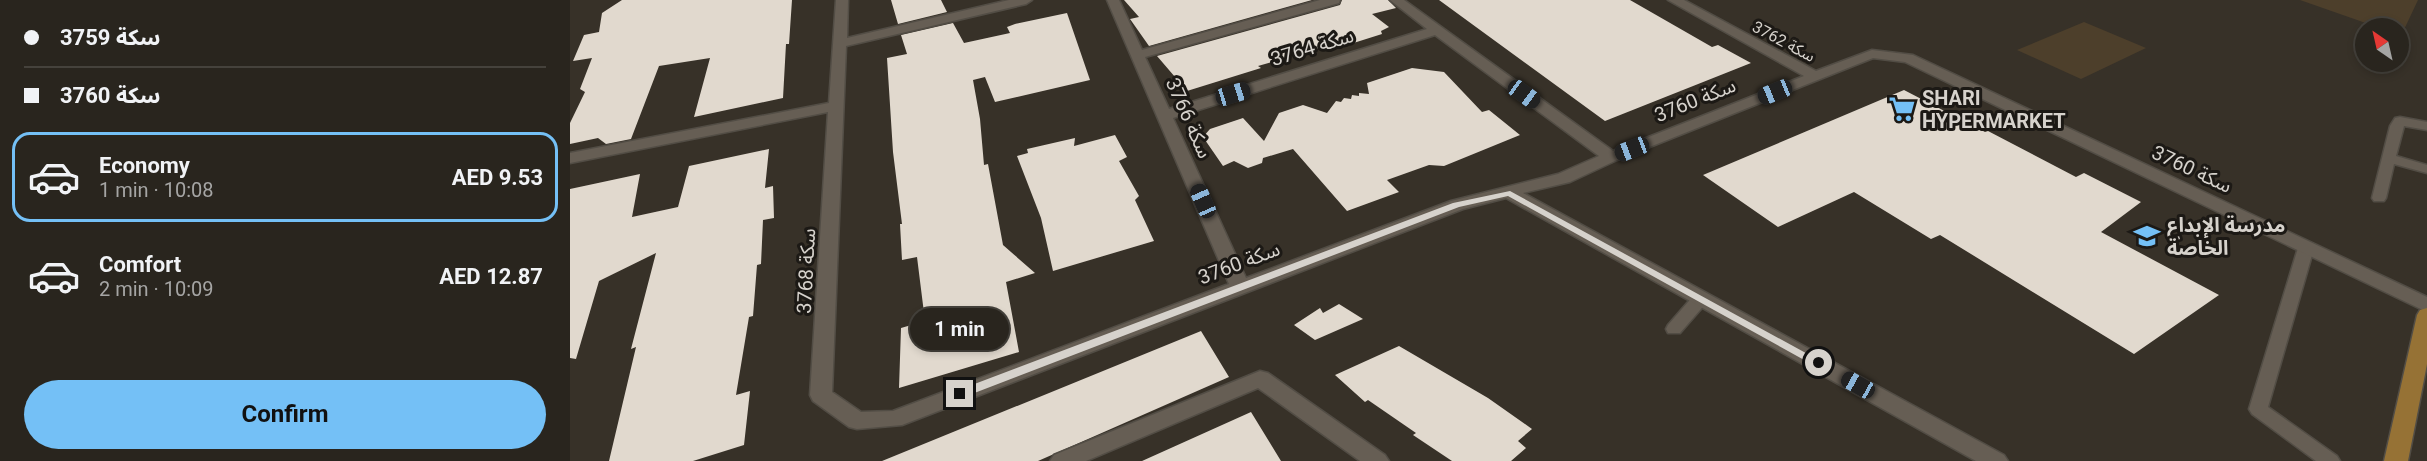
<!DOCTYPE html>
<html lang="en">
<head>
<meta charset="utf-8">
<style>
  :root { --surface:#29251e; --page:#35312b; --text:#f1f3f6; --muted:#a5a5a4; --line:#45423c; --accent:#74c0f6 }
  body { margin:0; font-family:Roboto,"Noto Sans Arabic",sans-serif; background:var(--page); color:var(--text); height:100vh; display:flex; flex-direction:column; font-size:22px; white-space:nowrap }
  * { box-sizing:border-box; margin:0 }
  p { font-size:20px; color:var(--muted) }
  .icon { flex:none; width:33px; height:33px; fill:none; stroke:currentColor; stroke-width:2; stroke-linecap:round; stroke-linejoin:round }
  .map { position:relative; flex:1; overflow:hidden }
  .side { display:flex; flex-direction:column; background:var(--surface); width:570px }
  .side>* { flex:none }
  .guide { display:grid; align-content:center; height:132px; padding:0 24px; background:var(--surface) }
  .needle { width:39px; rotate:326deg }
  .buttons { position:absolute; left:1785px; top:18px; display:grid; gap:12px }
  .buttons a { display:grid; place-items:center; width:54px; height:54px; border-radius:50%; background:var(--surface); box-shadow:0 3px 9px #0003,0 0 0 2px var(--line); font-size:30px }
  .end { position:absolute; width:27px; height:27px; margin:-14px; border:8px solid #d6d2cc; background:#111; box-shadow:0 0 0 3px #111 }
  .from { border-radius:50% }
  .bubble { position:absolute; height:42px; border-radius:21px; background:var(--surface); box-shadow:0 3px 9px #0003,0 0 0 2px var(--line); font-size:20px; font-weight:700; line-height:42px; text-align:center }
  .car { position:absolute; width:18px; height:36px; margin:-18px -9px; border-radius:8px; box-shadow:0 0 4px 2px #0007; background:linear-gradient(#222 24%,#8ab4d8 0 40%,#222 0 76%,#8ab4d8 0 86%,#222 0) }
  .guide b { display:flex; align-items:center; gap:21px; height:57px; font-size:22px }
  .guide b+b { border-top:2px solid var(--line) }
  .guide i { width:15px; height:15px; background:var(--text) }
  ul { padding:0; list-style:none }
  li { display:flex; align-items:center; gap:18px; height:90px; margin:0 12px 9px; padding:0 12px; border:3px solid transparent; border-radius:18px }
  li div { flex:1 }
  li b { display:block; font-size:22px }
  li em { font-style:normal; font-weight:700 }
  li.active { border-color:var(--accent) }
  li>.icon { width:54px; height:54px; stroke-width:1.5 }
  .action { display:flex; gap:12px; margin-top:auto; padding:12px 24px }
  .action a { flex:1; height:69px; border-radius:36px; background:var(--accent); color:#111; font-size:24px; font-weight:700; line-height:69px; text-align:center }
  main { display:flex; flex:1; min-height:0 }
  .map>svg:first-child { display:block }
  .green { fill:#4d3f2b }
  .building { fill:#e1d9ce }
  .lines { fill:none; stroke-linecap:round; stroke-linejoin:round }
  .lane-casing { stroke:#524d45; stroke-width:3 }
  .street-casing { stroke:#524d45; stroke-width:3 }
  .primary-casing { stroke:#524d45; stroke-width:3 }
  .lane { fill:#665e54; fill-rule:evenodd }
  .street { fill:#665e54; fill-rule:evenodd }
  .primary { fill:#967235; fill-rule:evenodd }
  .route { fill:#d6d2cc }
  .labels { text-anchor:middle; stroke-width:6; stroke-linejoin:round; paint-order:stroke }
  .far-street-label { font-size:16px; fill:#d6d2cc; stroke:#1c1915 }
  .street-label { font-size:20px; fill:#d6d2cc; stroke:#1c1915 }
  .poi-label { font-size:20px; font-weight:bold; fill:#d6d2cc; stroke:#1c1915; text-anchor:start }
</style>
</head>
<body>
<main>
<section class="side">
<div class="guide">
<b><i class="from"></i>سكة 3759</b>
<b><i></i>سكة 3760</b>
</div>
<ul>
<li class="active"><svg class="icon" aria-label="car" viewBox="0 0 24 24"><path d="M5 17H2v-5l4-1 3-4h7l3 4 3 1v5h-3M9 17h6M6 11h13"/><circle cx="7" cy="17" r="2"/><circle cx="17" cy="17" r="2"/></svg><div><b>Economy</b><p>1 min · 10:08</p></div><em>AED 9.53</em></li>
<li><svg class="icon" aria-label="car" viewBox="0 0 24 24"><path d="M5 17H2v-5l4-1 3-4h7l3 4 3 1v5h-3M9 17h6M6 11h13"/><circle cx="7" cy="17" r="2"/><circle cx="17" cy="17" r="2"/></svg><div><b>Comfort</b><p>2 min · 10:09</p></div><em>AED 12.87</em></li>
</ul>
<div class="action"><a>Confirm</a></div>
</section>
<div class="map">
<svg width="1857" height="461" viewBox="0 0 1857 461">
  <rect width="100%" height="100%" fill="#373128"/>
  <path class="green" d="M 1730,0 L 1848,0 L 1831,36 L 1829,35 L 1828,28 L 1810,28 Z
    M 1514,22 L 1576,48 L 1511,79 L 1447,50 Z"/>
  <path class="building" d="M 52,0 L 222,0 L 219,44 L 216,44 L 213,98 L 124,117 L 140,58 L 89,66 L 61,139 L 36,144 L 28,138 L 0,144 L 0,123 L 15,92 L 10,89 L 22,58 L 3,61 L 14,35 L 29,32 L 32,13 Z
    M 321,0 L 371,0 L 377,12 L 328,24 Z
    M 554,0 L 742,0 L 579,46 L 560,19 L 569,17 Z
    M 772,0 L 818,0 L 826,8 L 802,14 L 819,27 L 811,31 L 812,34 L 774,46 L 770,42 L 688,66 L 691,68 L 617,91 L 587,56 L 770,5 Z
    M 869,0 L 1060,0 L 1142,47 L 1148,45 L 1181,63 L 1035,121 Z
    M 497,13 L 520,80 L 425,102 L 415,77 L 403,80 L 410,119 L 414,165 L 418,164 L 433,245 L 465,273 L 436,282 L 449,352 L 329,388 L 331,328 L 355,321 L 347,257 L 332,260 L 330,224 L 332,224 L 323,152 L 317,58 L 337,54 L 331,35 L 383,23 L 394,43 L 440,33 L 437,27 L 445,24 Z
    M 842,68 L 874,72 L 912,112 L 919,110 L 950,135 L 874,166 L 859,165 L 817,180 L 829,192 L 777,211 L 723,149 L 693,158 L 692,163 L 678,168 L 664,161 L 653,166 L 633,137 L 640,129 L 673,118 L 694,141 L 709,113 L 733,105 L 757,113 L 766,101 L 771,102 L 774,98 L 781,99 L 782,95 L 789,96 L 789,93 L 799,94 L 797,83 Z
    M 1334,90 L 1415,132 L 1418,131 L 1506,177 L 1514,173 L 1571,202 L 1531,232 L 1649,295 L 1564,354 L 1370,235 L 1361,239 L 1284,192 L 1208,227 L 1133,175 Z
    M 545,135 L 557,157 L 549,161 L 569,196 L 565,200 L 584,241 L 483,271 L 471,218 L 447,156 L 458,153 L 457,149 L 505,138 L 504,146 Z
    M 199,149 L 195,188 L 203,186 L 204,218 L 193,220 L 191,264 L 187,265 L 183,316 L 179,317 L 166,395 L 180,391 L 174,445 L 123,461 L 39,461 L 66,347 L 61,349 L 86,253 L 29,281 L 6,359 L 0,358 L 0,189 L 70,174 L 62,217 L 108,207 L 119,166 Z
    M 769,304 L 793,319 L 745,340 L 724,325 L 750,308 L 753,313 Z
    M 631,331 L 659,377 L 468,461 L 312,461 Z
    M 829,346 L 918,398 L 962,429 L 948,441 L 956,448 L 941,461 L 882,461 L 843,435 L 846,433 L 798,400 L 795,402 L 765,375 Z
    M 681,412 L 711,461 L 572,461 Z"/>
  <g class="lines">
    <g class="lane-casing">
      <path id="lane" d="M 1830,117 L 1857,122 L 1857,130 L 1834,126 L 1826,156 L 1857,165 L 1857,173 L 1824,164 L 1816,198 L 1814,201 L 1804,201 L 1802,198 L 1820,126 L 1825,118 Z
        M 1736,243 L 1744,248 L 1698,407 L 1767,456 L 1770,461 L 1746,461 L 1682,414 L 1679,409 L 1728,248 Z
        M 1131,293 L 1137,294 L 1139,298 L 1137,302 L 1110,333 L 1098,333 L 1096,329 L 1098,325 L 1125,294 Z"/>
    </g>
    <g class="street-casing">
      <path id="street" d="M 266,0 L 278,0 L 277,38 L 439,0 L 462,0 L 456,4 L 276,46 L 262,392 L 291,412 L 323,411 L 659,284 L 537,0 L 549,0 L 572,50 L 750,0 L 770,0 L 769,3 L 575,57 L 599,109 L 857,29 L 820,0 L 834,0 L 1043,151 L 1234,76 L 1098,0 L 1114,0 L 1246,71 L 1302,50 L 1343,55 L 1857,297 L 1857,312 L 1335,62 L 1303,58 L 1047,160 L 1000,182 L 953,193 L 1434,455 L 1438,461 L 1406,461 L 936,198 L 893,209 L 332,425 L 287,429 L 279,427 L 243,401 L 240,395 L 258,112 L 0,163 L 0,153 L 259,103 ZM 865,35 L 1029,156 L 988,174 L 881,201 L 676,278 L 603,118 Z
        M 690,371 L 698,373 L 815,455 L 819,461 L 790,461 L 688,388 L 516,461 L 480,461 L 484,455 Z"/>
    </g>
    <g class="primary-casing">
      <path id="primary" d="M 1857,308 L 1857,364 L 1838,461 L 1814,461 L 1847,315 L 1850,310 Z"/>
    </g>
    <use href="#lane" class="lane"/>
    <use href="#street" class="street"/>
    <use href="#primary" class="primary"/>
  </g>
  <path class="route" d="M 940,191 L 1254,363 L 1253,366 L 1245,366 L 938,196 L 889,207 L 394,397 L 390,398 L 384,394 L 386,391 L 883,203 Z"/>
  <defs>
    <g id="supermarket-bare" transform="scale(2.07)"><path d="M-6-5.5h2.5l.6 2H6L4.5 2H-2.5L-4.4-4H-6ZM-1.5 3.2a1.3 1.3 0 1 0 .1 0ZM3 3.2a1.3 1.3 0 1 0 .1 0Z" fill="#74c0f6" stroke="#1c1915" stroke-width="2.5" paint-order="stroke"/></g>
    <g id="school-bare" transform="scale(2.07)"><path d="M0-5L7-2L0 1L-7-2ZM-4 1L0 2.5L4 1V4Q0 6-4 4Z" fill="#74c0f6" stroke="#1c1915" stroke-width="2.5" paint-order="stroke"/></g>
  </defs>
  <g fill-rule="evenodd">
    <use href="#supermarket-bare" x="1332" y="109"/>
    <use href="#school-bare" x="1577" y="236"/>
  </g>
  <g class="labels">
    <g class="far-street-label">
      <text transform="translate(1214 41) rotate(28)" y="6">سكة 3762</text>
    </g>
    <g class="street-label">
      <text transform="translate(742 47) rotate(-17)" y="7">سكة 3764</text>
      <text transform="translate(1125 100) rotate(-22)" y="7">سكة 3760</text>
      <text transform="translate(619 118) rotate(66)" y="7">سكة 3766</text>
      <text transform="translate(1622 169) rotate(25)" y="7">سكة 3760</text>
      <text transform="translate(669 263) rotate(-21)" y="7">سكة 3760</text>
      <text transform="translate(236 271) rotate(-87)" y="7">سكة 3768</text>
    </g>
    <g class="poi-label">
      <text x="1352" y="105">SHARI<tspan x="1352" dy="23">HYPERMARKET</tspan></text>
      <text x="1597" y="232">مدرسة الإبداع<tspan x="1597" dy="23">الخاصة</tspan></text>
    </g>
  </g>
</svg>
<div class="buttons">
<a><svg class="needle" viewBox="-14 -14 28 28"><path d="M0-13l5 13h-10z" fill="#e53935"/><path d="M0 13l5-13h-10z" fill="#a5a5a4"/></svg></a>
</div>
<i class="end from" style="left:1249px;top:363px"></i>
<i class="end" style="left:390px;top:394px"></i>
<div class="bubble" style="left:340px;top:308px;width:99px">1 min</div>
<i class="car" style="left:1205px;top:92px;rotate:248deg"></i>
<i class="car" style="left:663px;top:94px;rotate:73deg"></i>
<i class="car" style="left:954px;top:94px;rotate:126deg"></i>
<i class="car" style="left:1062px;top:149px;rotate:249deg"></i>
<i class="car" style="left:633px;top:201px;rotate:336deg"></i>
<i class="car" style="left:1288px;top:385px;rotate:299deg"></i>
</div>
</main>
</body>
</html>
